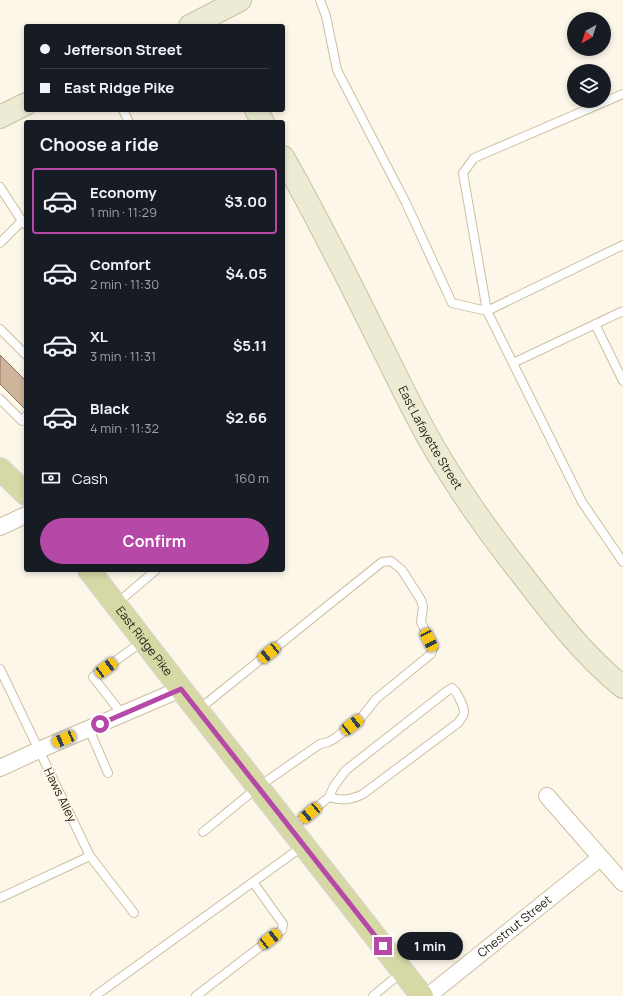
<!DOCTYPE html>
<html lang="en">
<head>
<meta charset="utf-8">
<style>
  :root { --surface:#171b24; --page:#242831; --text:#f1f3f6; --muted:#9ea1a6; --line:#363941; --accent:#b649a8 }
  body { margin:0; font-family:Manrope,sans-serif; background:var(--page); color:var(--text); height:100vh; display:flex; flex-direction:column; font-size:15px; white-space:nowrap }
  * { box-sizing:border-box; margin:0 }
  p { font-size:13px; color:var(--muted) }
  .icon { flex:none; width:22px; height:22px; fill:none; stroke:currentColor; stroke-width:2; stroke-linecap:round; stroke-linejoin:round }
  .map { position:relative; flex:1; overflow:hidden }
  .drawer { position:absolute; left:24px; top:120px; width:261px; height:452px; display:flex; flex-direction:column; background:var(--surface); border-radius:4px; box-shadow:0 2px 6px #0003 }
  .drawer>* { flex:none }
  .banner { position:absolute; left:24px; top:24px; width:261px; height:88px; border-radius:4px; box-shadow:0 2px 6px #0003; display:grid; align-content:center; height:88px; padding:0 16px; background:var(--surface) }
  .needle { width:26px; rotate:219deg }
  .controls { position:absolute; left:567px; top:12px; display:grid; gap:8px }
  .controls a { display:grid; place-items:center; width:44px; height:44px; border-radius:50%; background:var(--surface); box-shadow:0 2px 6px #0003; font-size:20px }
  .end { position:absolute; width:18px; height:18px; margin:-9px; border:5px solid #b649a8; background:#fff; box-shadow:0 0 0 2px #fff }
  .from { border-radius:50% }
  .bubble { position:absolute; height:28px; border-radius:14px; background:var(--surface); box-shadow:0 2px 6px #0003; font-size:13px; font-weight:700; line-height:28px; text-align:center }
  .car { position:absolute; width:12px; height:24px; margin:-12px -6px; border-radius:5px; box-shadow:0 0 3px 1px #0007; background:linear-gradient(#f5c518 24%,#345 0 40%,#f5c518 0 76%,#345 0 86%,#f5c518 0) }
  .banner b { display:flex; align-items:center; gap:14px; height:38px; font-size:15px }
  .banner b+b { border-top:1px solid var(--line) }
  .banner i { width:10px; height:10px; background:var(--text) }
  ul { padding:0; list-style:none }
  li { display:flex; align-items:center; gap:12px; height:66px; margin:0 8px 6px; padding:0 8px; border:2px solid transparent; border-radius:4px }
  li div { flex:1 }
  li b { display:block; font-size:15px }
  li em { font-style:normal; font-weight:700 }
  li.current { border-color:var(--accent) }
  li>.icon { width:36px; height:36px; stroke-width:1.5 }
  h2 { padding:0 16px; font-size:18px; line-height:48px }
  .pay { display:flex; align-items:center; gap:10px; height:44px; padding:0 16px; font-size:15px }
  .pay p { margin-inline-start:auto }
  .cta { display:flex; gap:8px; margin-top:auto; padding:8px 16px }
  .cta a { flex:1; height:46px; border-radius:24px; background:var(--accent); color:#fff; font-size:16px; font-weight:700; line-height:46px; text-align:center }
  .map>svg:first-child { display:block }
  .building { fill:#cfb49c; stroke:#8a715a }
  .lines { fill:none; stroke-linecap:round; stroke-linejoin:round }
  .lane-casing { stroke:#cdbfa0; stroke-width:10 }
  .street-casing { stroke:#cdbfa0; stroke-width:18 }
  .secondary-casing { stroke:#cdbfa0; stroke-width:24 }
  .primary-casing { stroke:#d8d7d5; stroke-width:24 }
  .lane { stroke:#fff; stroke-width:8 }
  .street { stroke:#fff; stroke-width:16 }
  .secondary { stroke:#ebecd3; stroke-width:22 }
  .primary { stroke:#d6d8a6; stroke-width:22 }
  .route { stroke:#b649a8; stroke-width:5 }
  .labels { text-anchor:middle; stroke-width:3; stroke-linejoin:round; paint-order:stroke }
  .street-label { font-size:12px; fill:#262014; stroke:#fdf7ea }
</style>
</head>
<body>
<div class="map">
<svg width="623" height="996" viewBox="0 0 623 996">
  <rect width="100%" height="100%" fill="#fdf7ea"/>
  <path class="building" d="M 0,355 L 26,381 L 26,405 L 24,408 L 0,384 Z"/>
  <g class="lines">
    <g class="lane-casing">
      <path id="lane" d="M 320,0 L 326,16 L 337,70 L 406,203 L 452,303 L 487,311 L 623,245
        M 623,94 L 474,158 L 463,173 L 487,311 L 582,502 L 623,562
        M 123,110 L 129,122
        M 0,187 L 22,221 L 26,225
        M 0,243 L 22,221
        M 595,324 L 623,381
        M 0,329 L 26,355
        M 513,363 L 623,311
        M 0,399 L 22,421 L 26,416
        M 116,604 L 156,570
        M 0,669 L 90,856 L 134,913
        M 198,710 L 382,562 L 391,561 L 402,570 L 421,600 L 423,607 L 421,622 L 433,648 L 431,654 L 376,699 L 361,718 L 334,739 L 328,742 L 320,744 L 258,787 L 203,832
        M 122,714 L 93,677 L 143,641
        M 89,729 L 108,773
        M 291,828 L 329,797 L 334,786 L 346,770 L 447,691 L 452,688 C 457,691 464,707 464,712 C 464,716 460,720 458,723 L 363,794 C 351,800 342,801 329,797
        M 0,898 L 90,856
        M 95,996 L 303,846
        M 196,996 L 282,930 L 283,924 L 253,882
        M 373,996 L 402,972"/>
    </g>
    <g class="street-casing">
      <g id="street">
        <path d="M 0,527 L 26,515"/>
        <path d="M 0,768 L 39,750 L 181,689"/>
        <path d="M 547,796 L 623,883"/>
        <path id="s1" d="M 428,996 L 600,858"/>
      </g>
    </g>
    <g class="secondary-casing">
      <g id="secondary">
        <path d="M 190,26 L 240,0"/>
        <path d="M 256,110 L 263,122"/>
        <path d="M 0,117 L 26,104"/>
        <path id="s2" d="M 283,157 C 319,220 351,285 383,349 C 401,385 418,422 439,456 C 464,498 493,538 523,576 C 553,615 584,656 623,687"/>
      </g>
    </g>
    <g class="primary-casing">
      <g id="primary">
        <path d="M 0,469 L 26,494"/>
        <path id="s3" d="M 89,570 L 181,689 L 422,996"/>
      </g>
    </g>
    <use href="#lane" class="lane"/>
    <use href="#street" class="street"/>
    <use href="#secondary" class="secondary"/>
    <use href="#primary" class="primary"/>
  </g>
  <g class="lines">
    <path class="route" d="M 100,724 L 181,689 L 383,946"/>
  </g>
  <g class="labels">
    <g class="street-label">
      <text dy="4" stroke="none"><textPath href="#s2" startOffset="317">East Lafayette Street</textPath></text>
      <text dy="4" stroke="none"><textPath href="#s3" startOffset="90">East Ridge Pike</textPath></text>
      <text transform="translate(60 795) rotate(64)" y="4">Haws Alley</text>
      <text dy="4" stroke="none"><textPath href="#s1" startOffset="111">Chestnut Street</textPath></text>
    </g>
  </g>
</svg>
<div class="controls">
<a><svg class="needle" viewBox="-14 -14 28 28"><path d="M0-13l5 13h-10z" fill="#e53935"/><path d="M0 13l5-13h-10z" fill="#9ea1a6"/></svg></a>
<a><svg class="icon" aria-label="layers" viewBox="0 0 24 24"><path d="M12 4l9 5-9 5-9-5zM3 14l9 5 9-5"/></svg></a>
</div>
<i class="end from" style="left:100px;top:724px"></i>
<i class="end" style="left:383px;top:946px"></i>
<div class="bubble" style="left:397px;top:932px;width:66px">1 min</div>
<i class="car" style="left:429px;top:640px;rotate:154deg"></i>
<i class="car" style="left:269px;top:653px;rotate:231deg"></i>
<i class="car" style="left:106px;top:668px;rotate:54deg"></i>
<i class="car" style="left:352px;top:725px;rotate:52deg"></i>
<i class="car" style="left:64px;top:739px;rotate:247deg"></i>
<i class="car" style="left:310px;top:813px;rotate:230deg"></i>
<i class="car" style="left:270px;top:939px;rotate:52deg"></i>
<div class="banner">
<b><i class="from"></i>Jefferson Street</b>
<b><i></i>East Ridge Pike</b>
</div>
<section class="drawer">
<h2>Choose a ride</h2>
<ul>
<li class="current"><svg class="icon" aria-label="car" viewBox="0 0 24 24"><path d="M5 17H2v-5l4-1 3-4h7l3 4 3 1v5h-3M9 17h6M6 11h13"/><circle cx="7" cy="17" r="2"/><circle cx="17" cy="17" r="2"/></svg><div><b>Economy</b><p>1 min · 11:29</p></div><em>$3.00</em></li>
<li><svg class="icon" aria-label="car" viewBox="0 0 24 24"><path d="M5 17H2v-5l4-1 3-4h7l3 4 3 1v5h-3M9 17h6M6 11h13"/><circle cx="7" cy="17" r="2"/><circle cx="17" cy="17" r="2"/></svg><div><b>Comfort</b><p>2 min · 11:30</p></div><em>$4.05</em></li>
<li><svg class="icon" aria-label="car" viewBox="0 0 24 24"><path d="M5 17H2v-5l4-1 3-4h7l3 4 3 1v5h-3M9 17h6M6 11h13"/><circle cx="7" cy="17" r="2"/><circle cx="17" cy="17" r="2"/></svg><div><b>XL</b><p>3 min · 11:31</p></div><em>$5.11</em></li>
<li><svg class="icon" aria-label="car" viewBox="0 0 24 24"><path d="M5 17H2v-5l4-1 3-4h7l3 4 3 1v5h-3M9 17h6M6 11h13"/><circle cx="7" cy="17" r="2"/><circle cx="17" cy="17" r="2"/></svg><div><b>Black</b><p>4 min · 11:32</p></div><em>$2.66</em></li>
</ul>
<div class="pay"><svg class="icon" aria-label="cash" viewBox="0 0 24 24"><path d="M3 7h18v10H3z"/><circle cx="12" cy="12" r="2"/></svg>Cash<p>160 m</p></div>
<div class="cta"><a>Confirm</a></div>
</section>
</div>
</body>
</html>
